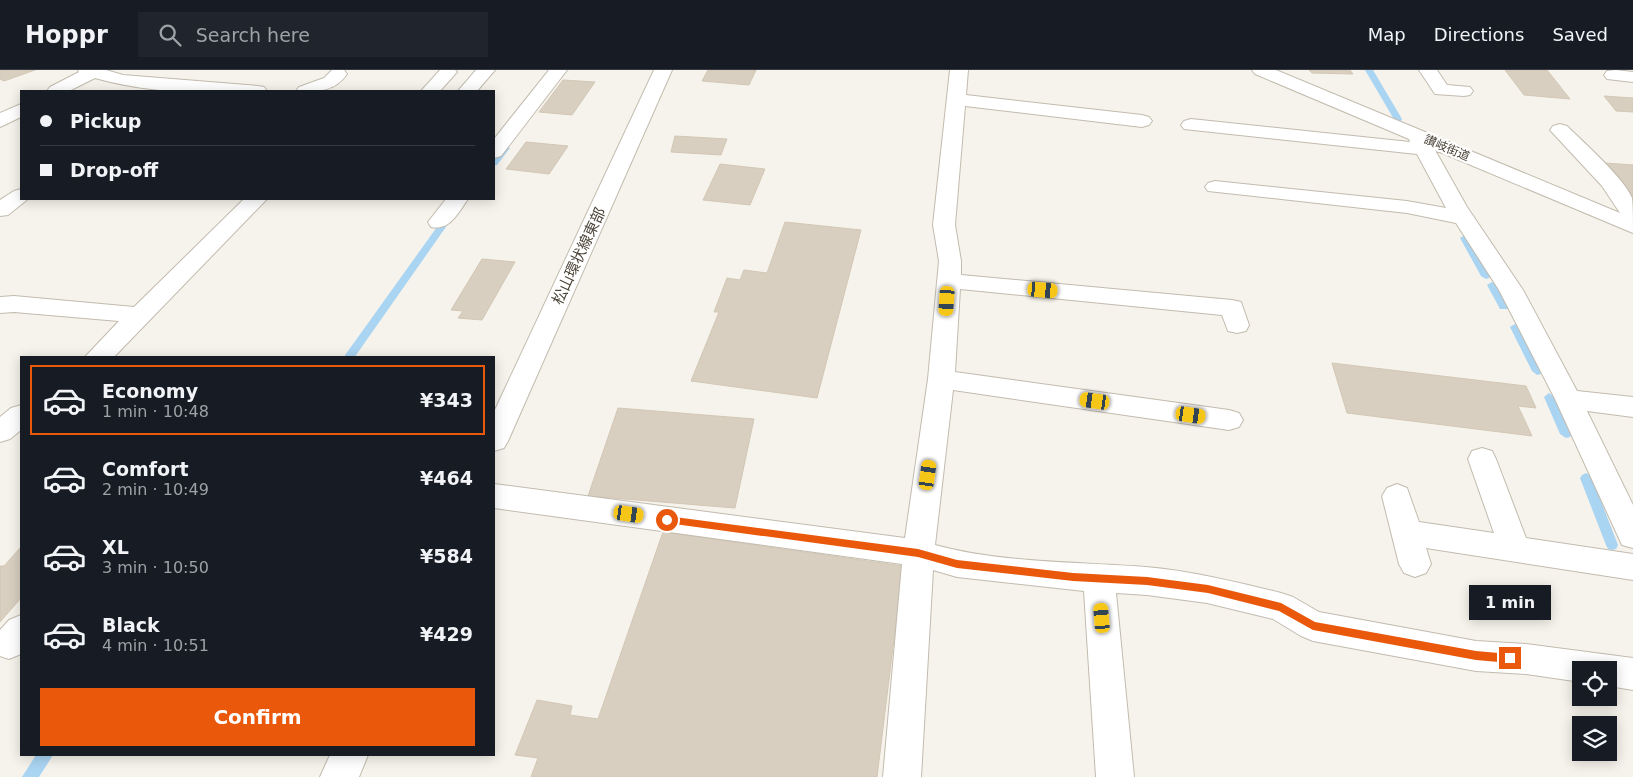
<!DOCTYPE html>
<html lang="en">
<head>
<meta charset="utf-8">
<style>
  :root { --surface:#171b24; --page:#20242c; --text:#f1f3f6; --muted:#9ea1a6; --line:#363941; --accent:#ea580c }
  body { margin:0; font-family:"DejaVu Sans","Noto Sans JP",sans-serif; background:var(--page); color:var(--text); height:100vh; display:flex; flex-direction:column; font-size:19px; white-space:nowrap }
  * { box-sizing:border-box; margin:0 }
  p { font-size:16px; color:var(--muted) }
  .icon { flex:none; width:28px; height:28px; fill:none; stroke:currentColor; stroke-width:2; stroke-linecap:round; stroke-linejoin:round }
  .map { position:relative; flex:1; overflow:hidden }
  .panel { position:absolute; left:20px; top:286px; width:475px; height:400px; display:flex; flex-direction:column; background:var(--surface); border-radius:0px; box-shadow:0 2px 12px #0003 }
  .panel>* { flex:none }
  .guide { position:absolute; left:20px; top:20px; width:475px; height:110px; border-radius:0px; box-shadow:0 2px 12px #0003; display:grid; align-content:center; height:110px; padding:0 20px; background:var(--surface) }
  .fabs { position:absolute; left:1572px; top:591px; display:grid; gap:10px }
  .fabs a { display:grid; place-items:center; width:45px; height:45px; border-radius:0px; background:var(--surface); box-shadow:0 2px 12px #0003; font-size:25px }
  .end { position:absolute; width:22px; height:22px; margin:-11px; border:6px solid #ea580c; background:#fff; box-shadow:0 0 0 2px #fff }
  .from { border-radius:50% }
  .bubble { position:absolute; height:35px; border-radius:0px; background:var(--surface); box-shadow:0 2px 12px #0003; font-size:16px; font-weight:800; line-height:35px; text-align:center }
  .car { position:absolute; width:15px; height:30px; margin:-15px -8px; border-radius:6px; box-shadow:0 0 4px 1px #0007; background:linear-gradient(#f5c518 24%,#345 0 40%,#f5c518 0 76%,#345 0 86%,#f5c518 0) }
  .guide b { display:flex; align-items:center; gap:18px; height:48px; font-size:19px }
  .guide b+b { border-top:1px solid var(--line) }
  .guide i { width:12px; height:12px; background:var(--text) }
  ul { padding:9px 0 0; list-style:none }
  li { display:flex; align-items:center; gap:15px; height:70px; margin:0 10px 8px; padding:0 10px; border:2px solid transparent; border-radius:0px }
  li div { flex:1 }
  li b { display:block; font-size:19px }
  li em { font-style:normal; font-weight:800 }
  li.on { border-color:var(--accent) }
  li>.icon { width:45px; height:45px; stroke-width:1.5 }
  .primary-button { display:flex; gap:10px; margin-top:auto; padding:10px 20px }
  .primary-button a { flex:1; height:58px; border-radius:0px; background:var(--accent); color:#fff; font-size:20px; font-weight:800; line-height:58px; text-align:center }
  header { display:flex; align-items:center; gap:30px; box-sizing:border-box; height:70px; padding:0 25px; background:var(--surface); border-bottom:1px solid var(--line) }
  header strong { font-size:24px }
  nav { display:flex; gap:28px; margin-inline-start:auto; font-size:18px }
  .search { width:350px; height:45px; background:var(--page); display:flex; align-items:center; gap:12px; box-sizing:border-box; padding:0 18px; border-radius:0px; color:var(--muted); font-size:19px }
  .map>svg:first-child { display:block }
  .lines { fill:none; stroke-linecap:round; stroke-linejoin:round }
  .stream { fill:#a9d4f2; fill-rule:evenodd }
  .building { fill:#d8cfc1; stroke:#d3c7b4 }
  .minor-casing { stroke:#c2bbae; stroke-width:2 }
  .tertiary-casing { stroke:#c2bbae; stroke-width:2 }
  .minor { fill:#fff; fill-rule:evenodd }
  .tertiary { fill:#fff; fill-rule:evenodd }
  .route { fill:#ea580c }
  .labels { text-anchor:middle; stroke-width:4.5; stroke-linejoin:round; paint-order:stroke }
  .far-street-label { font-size:12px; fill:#4b4439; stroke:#fff }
  .street-label { font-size:15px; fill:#4b4439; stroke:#fff }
</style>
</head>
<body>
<header>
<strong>Hoppr</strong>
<div class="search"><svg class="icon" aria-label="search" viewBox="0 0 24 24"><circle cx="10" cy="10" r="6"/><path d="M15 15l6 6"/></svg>Search here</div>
<nav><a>Map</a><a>Directions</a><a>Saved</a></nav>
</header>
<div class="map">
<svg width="1633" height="707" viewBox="0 0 1633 707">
  <rect width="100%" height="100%" fill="#f6f3ec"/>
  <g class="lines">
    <path class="stream" d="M 1365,0 L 1373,0 L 1402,49 L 1401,51 L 1395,51 Z
      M 503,76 L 510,78 L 497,95 L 494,95 L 494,88 Z
      M 461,129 L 469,129 L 448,154 L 354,288 L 343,288 L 442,150 Z
      M 1465,165 L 1470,168 L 1491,206 L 1489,208 L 1486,209 L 1481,206 L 1460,168 Z
      M 1492,212 L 1495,213 L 1509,237 L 1508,239 L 1500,239 L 1499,237 L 1487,215 Z
      M 1515,254 L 1520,257 L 1542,301 L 1541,304 L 1537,305 L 1532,301 L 1510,257 Z
      M 1549,323 L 1554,327 L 1572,364 L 1570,367 L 1566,368 L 1560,364 L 1544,327 Z
      M 1586,403 L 1590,405 L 1592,408 L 1618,475 L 1616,479 L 1612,480 L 1608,479 L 1606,475 L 1580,408 L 1582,405 Z
      M 36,685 L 53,685 L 39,707 L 22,707 Z"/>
  </g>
  <path class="building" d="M 0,0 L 35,0 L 4,11 L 0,9 Z
    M 708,0 L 756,0 L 749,15 L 702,11 Z
    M 1309,0 L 1350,0 L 1353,4 L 1312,3 Z
    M 1505,0 L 1547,0 L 1570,29 L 1524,25 Z
    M 563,10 L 595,12 L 572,45 L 539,42 Z
    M 1604,26 L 1633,28 L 1633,42 L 1616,41 Z
    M 675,66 L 727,69 L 721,85 L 671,82 Z
    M 526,72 L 568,76 L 549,104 L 506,99 Z
    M 1605,93 L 1633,95 L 1633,129 Z
    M 720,94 L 765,99 L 750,135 L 703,130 Z
    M 785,152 L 861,160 L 817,328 L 691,311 L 719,242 L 714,242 L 727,208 L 740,210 L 744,200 L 767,203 Z
    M 482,189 L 515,192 L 482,250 L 458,248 L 463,241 L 451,240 Z
    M 1332,293 L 1526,316 L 1536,338 L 1518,336 L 1532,366 L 1347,343 Z
    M 618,338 L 754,349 L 735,438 L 588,426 Z
    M 663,462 L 903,496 L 877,707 L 531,707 L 538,688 L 515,685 L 537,630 L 572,636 L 570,645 L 598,649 Z
    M 21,477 L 21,528 L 0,552 L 0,496 L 4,496 Z"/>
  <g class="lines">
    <g class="minor-casing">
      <path id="minor" d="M 78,0 L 106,0 L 123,5 L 258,16 L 264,17 L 267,21 C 213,25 147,23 95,8 L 69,21 L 47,21 L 50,17 L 79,2 Z
        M 332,0 L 344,0 L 347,4 C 335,22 316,22 296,21 L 299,17 L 324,8 Z
        M 440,0 L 455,0 L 457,2 L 440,21 L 421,21 Z
        M 476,0 L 495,0 L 477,21 L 458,21 Z
        M 549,0 L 567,0 L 501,86 L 494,88 L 494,69 Z
        M 950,0 L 968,0 L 966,25 L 1142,45 L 1149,47 L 1152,51 L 1149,55 L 1142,57 L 965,36 L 955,155 L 961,191 L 961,205 L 1232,230 L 1241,232 L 1249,255 L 1246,261 L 1237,263 L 1228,261 L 1222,245 L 960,219 L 955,302 L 1229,340 L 1239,343 L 1243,350 L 1239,357 L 1229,360 L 953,320 L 935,475 C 1001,493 1078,492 1146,497 C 1192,501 1236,512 1281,523 L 1293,527 L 1319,542 L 1476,571 L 1526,574 L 1633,588 L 1633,620 L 1609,616 L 1609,600 L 1581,600 L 1581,612 L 1526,604 L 1476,601 L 1313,571 L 1301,566 L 1273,549 L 1207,533 L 1147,525 L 1116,523 L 1134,707 L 1096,707 L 1084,521 L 957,507 L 933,500 L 921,707 L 883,707 L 902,494 L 494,438 L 494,414 L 905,468 L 928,309 L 939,191 L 933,155 Z
        M 1252,0 L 1276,0 L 1620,143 L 1602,116 L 1550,60 L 1553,56 L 1560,54 L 1567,56 C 1583,72 1624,108 1632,128 C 1633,137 1633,153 1633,163 L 1435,80 L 1467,137 L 1523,220 L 1577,321 L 1633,327 L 1633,347 L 1587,341 L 1633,435 L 1633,478 L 1622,475 L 1555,329 L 1499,220 L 1456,153 L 1407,143 L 1208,121 L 1205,117 L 1208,113 L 1215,111 L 1407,131 L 1446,138 L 1417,84 L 1184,59 L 1181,55 L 1184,51 L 1191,49 L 1410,72 L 1409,69 L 1255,4 Z
        M 1419,0 L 1437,0 L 1447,15 L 1470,17 L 1473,21 L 1470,25 L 1464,26 L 1435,24 Z
        M 1616,0 L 1633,2 L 1633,12 L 1607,9 L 1604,5 L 1607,1 Z
        M 21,34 L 21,47 L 0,57 L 0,43 Z
        M 21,119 L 21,129 L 28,129 L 8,145 L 0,146 L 0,130 L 14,121 Z
        M 244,129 L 267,129 L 113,288 L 84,288 L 119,251 L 14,242 L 0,243 L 0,227 L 14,226 L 134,237 Z
        M 446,129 L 468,129 C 458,143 450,161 431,157 L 428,152 Z
        M 21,335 L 21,360 L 10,369 L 0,372 L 0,347 L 11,338 Z
        M 1482,378 L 1492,381 L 1496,389 L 1526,468 L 1633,484 L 1633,510 L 1426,478 L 1431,494 L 1426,503 L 1415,507 L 1404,503 L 1399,494 L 1382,426 L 1387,418 L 1397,414 L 1407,418 L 1419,452 L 1494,463 L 1468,389 L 1472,381 Z
        M 21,545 L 21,584 L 9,589 L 0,586 L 0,560 L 9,550 Z"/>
    </g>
    <g class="tertiary-casing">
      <path id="tertiary" d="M 654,0 L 672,0 L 508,371 L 504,378 L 494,381 L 494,342 Z
        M 330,685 L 368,685 L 359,707 L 320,707 Z"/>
    </g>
    <use href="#minor" class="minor"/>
    <use href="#tertiary" class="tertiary"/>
  </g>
  <path class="route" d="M 667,446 L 918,479 L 957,490 L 1073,503 L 1147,507 L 1208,515 L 1281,533 L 1315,552 L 1476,581 L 1510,584 L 1515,588 L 1510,593 L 1476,590 L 1313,560 L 1279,541 L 1208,523 L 1147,515 L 1073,511 L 957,498 L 918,487 L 667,453 L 663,450 Z"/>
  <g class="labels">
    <g class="far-street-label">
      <text transform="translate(1447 78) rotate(23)" y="4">讃岐街道</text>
    </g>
    <g class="street-label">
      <text transform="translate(579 186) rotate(-65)" y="5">松山環状線東部</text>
    </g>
  </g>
</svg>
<div class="fabs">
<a><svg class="icon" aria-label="locate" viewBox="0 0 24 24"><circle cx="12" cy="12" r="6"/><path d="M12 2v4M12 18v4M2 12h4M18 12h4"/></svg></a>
<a><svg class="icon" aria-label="layers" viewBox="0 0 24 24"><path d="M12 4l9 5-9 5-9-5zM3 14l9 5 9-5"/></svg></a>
</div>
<i class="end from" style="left:667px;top:450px"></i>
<i class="end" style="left:1510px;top:588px"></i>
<div class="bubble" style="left:1469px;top:515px;width:82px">1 min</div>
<i class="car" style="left:1043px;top:220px;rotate:95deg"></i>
<i class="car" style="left:947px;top:231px;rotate:184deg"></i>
<i class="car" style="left:1095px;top:331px;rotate:278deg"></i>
<i class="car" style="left:1191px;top:345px;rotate:98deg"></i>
<i class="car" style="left:928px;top:405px;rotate:8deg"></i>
<i class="car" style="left:629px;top:444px;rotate:98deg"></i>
<i class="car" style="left:1102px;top:548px;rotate:355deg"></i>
<div class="guide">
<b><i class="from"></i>Pickup</b>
<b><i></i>Drop-off</b>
</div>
<section class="panel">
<ul>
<li class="on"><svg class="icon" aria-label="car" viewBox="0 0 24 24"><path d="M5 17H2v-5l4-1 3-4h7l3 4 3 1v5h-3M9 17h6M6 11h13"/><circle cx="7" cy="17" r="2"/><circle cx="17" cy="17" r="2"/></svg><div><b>Economy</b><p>1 min · 10:48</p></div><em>¥343</em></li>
<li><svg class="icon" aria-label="car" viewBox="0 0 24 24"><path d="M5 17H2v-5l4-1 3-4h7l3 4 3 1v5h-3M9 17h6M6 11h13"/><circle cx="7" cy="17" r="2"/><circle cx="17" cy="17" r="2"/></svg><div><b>Comfort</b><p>2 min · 10:49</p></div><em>¥464</em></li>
<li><svg class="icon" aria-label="car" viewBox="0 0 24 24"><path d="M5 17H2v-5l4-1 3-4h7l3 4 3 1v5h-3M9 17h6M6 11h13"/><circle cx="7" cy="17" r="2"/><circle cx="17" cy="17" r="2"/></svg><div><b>XL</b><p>3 min · 10:50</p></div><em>¥584</em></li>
<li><svg class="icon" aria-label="car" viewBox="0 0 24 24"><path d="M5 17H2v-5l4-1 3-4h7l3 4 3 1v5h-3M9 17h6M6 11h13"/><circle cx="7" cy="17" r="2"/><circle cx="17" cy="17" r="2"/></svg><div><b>Black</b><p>4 min · 10:51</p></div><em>¥429</em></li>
</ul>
<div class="primary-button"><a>Confirm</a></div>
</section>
</div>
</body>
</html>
